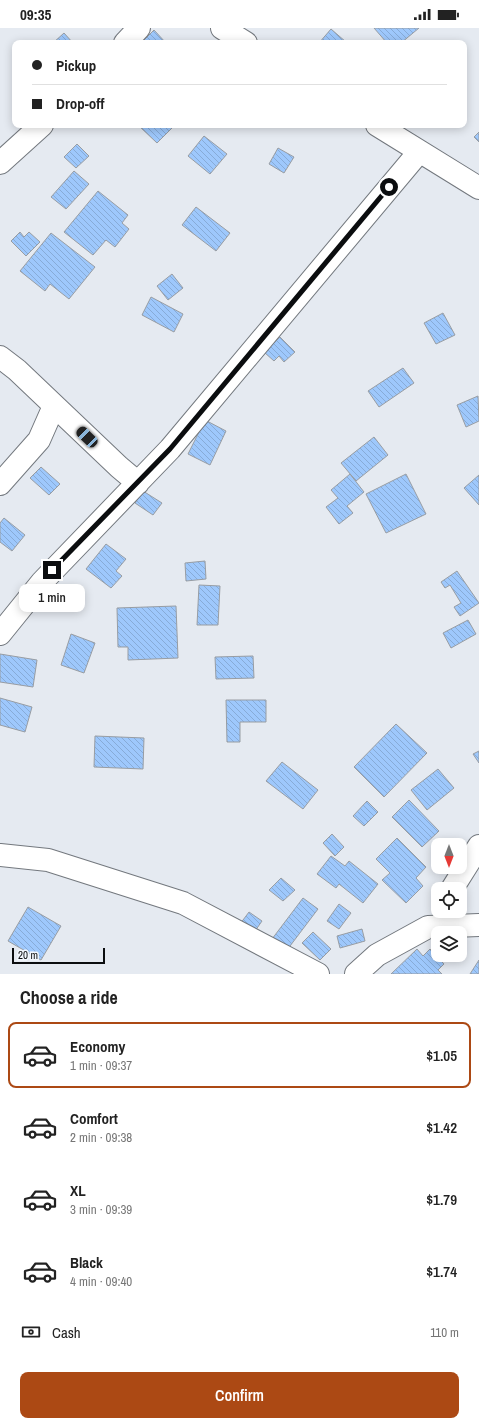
<!DOCTYPE html>
<html lang="en">
<head>
<meta charset="utf-8">
<style>
  :root { --surface:#fff; --page:#f2f2f2; --text:#222; --muted:#767676; --line:#e0e0e0; --accent:#ac4914 }
  body { margin:0; font-family:"Archivo Narrow",sans-serif; background:var(--page); color:var(--text); height:100vh; display:flex; flex-direction:column; font-size:15px; white-space:nowrap }
  * { box-sizing:border-box; margin:0 }
  p { font-size:13px; color:var(--muted) }
  .icon { flex:none; width:22px; height:22px; fill:none; stroke:currentColor; stroke-width:2; stroke-linecap:round; stroke-linejoin:round }
  .map { position:relative; height:946px; overflow:hidden }
  .drawer { display:flex; flex-direction:column; background:var(--surface); flex:1 }
  .drawer>* { flex:none }
  .guide { position:absolute; left:12px; top:12px; width:455px; height:88px; border-radius:8px; box-shadow:0 2px 10px #0003; display:grid; align-content:center; height:88px; padding:0 20px; background:var(--surface) }
  .needle { width:26px; rotate:180deg }
  .buttons { position:absolute; left:431px; top:810px; display:grid; gap:8px }
  .buttons a { display:grid; place-items:center; width:36px; height:36px; border-radius:8px; background:var(--surface); box-shadow:0 2px 10px #0003; font-size:20px }
  .scale { position:absolute; left:12px; bottom:10px; width:93px; box-sizing:border-box; padding-left:4px; border:2px solid #0b0d0f; border-top:0; font-size:11px; line-height:14px; white-space:nowrap; color:#0b0d0f; -webkit-text-stroke:3px #f2f7fe; paint-order:stroke }
  .end { position:absolute; width:18px; height:18px; margin:-9px; border:5px solid #0b0d0f; background:#fff; box-shadow:0 0 0 2px #fff }
  .from { border-radius:50% }
  .bubble { position:absolute; height:28px; border-radius:8px; background:var(--surface); box-shadow:0 2px 10px #0003; font-size:13px; font-weight:600; line-height:28px; text-align:center }
  .car { position:absolute; width:12px; height:24px; margin:-12px -6px; border-radius:5px; box-shadow:0 0 3px 1px #0007; background:linear-gradient(#222 24%,#8ab4d8 0 40%,#222 0 76%,#8ab4d8 0 86%,#222 0) }
  .guide b { display:flex; align-items:center; gap:14px; height:38px; font-size:15px }
  .guide b+b { border-top:1px solid var(--line) }
  .guide i { width:10px; height:10px; background:var(--text) }
  ul { padding:0; list-style:none }
  li { display:flex; align-items:center; gap:12px; height:66px; margin:0 8px 6px; padding:0 12px; border:2px solid transparent; border-radius:8px }
  li div { flex:1 }
  li b { display:block; font-size:15px }
  li em { font-style:normal; font-weight:600 }
  li.active { border-color:var(--accent) }
  li>.icon { width:36px; height:36px; stroke-width:1.5 }
  h2 { padding:0 20px; font-size:18px; line-height:48px }
  .pay { display:flex; align-items:center; gap:10px; height:44px; padding:0 20px; font-size:15px }
  .pay p { margin-inline-start:auto }
  .action { display:flex; gap:8px; margin-top:auto; padding:8px 20px }
  .action a { flex:1; height:46px; border-radius:8px; background:var(--accent); color:#fff; font-size:16px; font-weight:600; line-height:46px; text-align:center }
  .status { display:flex; justify-content:space-between; align-items:center; height:28px; padding:0 20px; background:var(--surface); direction:ltr }
  .status svg { height:11px; fill:currentColor }
  .map>svg:first-child { display:block }
  .building { fill:url(#building-back-hatch); stroke:#989da3 }
  .lines { fill:none; stroke-linecap:round; stroke-linejoin:round }
  .minor-casing { stroke:#73787e; stroke-width:24 }
  .minor { stroke:#fff; stroke-width:22 }
  .route { stroke:#0b0d0f; stroke-width:5 }
</style>
</head>
<body>
<div class="status"><b>09:35</b><svg viewBox="0 0 49 12"><path d="M0 12V9h3v3zM5 12V6h3v6zM10 12V3h3v9zM15 12V0h3v12zM26 1h20v11H26zM47 4h2v5h-2z"/></svg></div>
<div class="map">
<svg width="479" height="946" viewBox="0 0 479 946">
  <defs>
    <pattern id="building-back-hatch" width="6" height="6" patternUnits="userSpaceOnUse"><rect width="6" height="6" fill="#9ec8fc"/><path d="M-1 5l2 2M0 0l6 6M5-1l2 2" fill="none" stroke="#87abd7"/></pattern>
  </defs>
  <rect width="100%" height="100%" fill="#e5eaf1"/>
  <path class="building" d="M 374,0 L 419,0 L 401,15 L 387,15 Z
    M 331,1 L 346,14 L 345,15 L 319,15 Z
    M 154,2 L 166,15 L 133,15 L 140,8 L 144,12 Z
    M 64,5 L 73,15 L 53,15 Z
    M 138,97 L 170,97 L 173,99 L 157,115 Z
    M 479,104 L 479,114 L 474,109 Z
    M 204,108 L 227,126 L 210,146 L 188,128 Z
    M 77,116 L 89,128 L 76,140 L 64,129 Z
    M 278,120 L 294,129 L 284,145 L 269,136 Z
    M 74,143 L 89,156 L 66,181 L 51,169 Z
    M 98,163 L 128,187 L 122,195 L 129,201 L 115,219 L 106,212 L 93,227 L 64,204 Z
    M 196,179 L 230,205 L 216,223 L 182,197 Z
    M 20,204 L 24,209 L 29,204 L 40,214 L 26,228 L 11,213 Z
    M 51,205 L 95,239 L 69,271 L 50,256 L 45,263 L 20,243 Z
    M 172,246 L 183,260 L 168,272 L 157,258 Z
    M 151,269 L 183,286 L 174,304 L 142,287 Z
    M 443,285 L 455,307 L 436,316 L 424,295 Z
    M 280,309 L 295,324 L 284,334 L 279,328 L 274,333 L 264,324 Z
    M 403,340 L 414,355 L 379,379 L 368,363 Z
    M 478,368 L 479,393 L 466,399 L 457,377 Z
    M 205,392 L 226,403 L 210,437 L 188,426 Z
    M 374,409 L 388,427 L 356,453 L 341,435 Z
    M 41,439 L 60,456 L 49,467 L 30,450 Z
    M 350,446 L 364,464 L 347,478 L 353,485 L 339,496 L 326,479 L 338,470 L 331,462 Z
    M 406,446 L 426,486 L 386,505 L 366,466 Z
    M 479,447 L 479,477 L 464,460 Z
    M 143,463 L 162,475 L 153,487 L 135,475 Z
    M 4,490 L 25,507 L 12,523 L 0,514 L 0,495 Z
    M 106,516 L 126,531 L 116,543 L 122,548 L 111,560 L 86,541 Z
    M 205,533 L 206,551 L 186,553 L 185,535 Z
    M 457,543 L 479,575 L 460,588 L 454,579 L 461,575 L 450,557 L 445,560 L 441,554 Z
    M 199,557 L 220,558 L 218,597 L 197,597 Z
    M 176,578 L 178,630 L 128,632 L 128,619 L 118,619 L 117,580 Z
    M 468,592 L 476,606 L 451,620 L 443,605 Z
    M 71,606 L 95,615 L 84,645 L 61,637 Z
    M 0,626 L 37,632 L 33,659 L 0,654 Z
    M 253,628 L 254,650 L 216,651 L 215,629 Z
    M 0,670 L 32,679 L 25,704 L 0,697 Z
    M 226,672 L 266,672 L 266,694 L 240,694 L 240,714 L 227,714 Z
    M 396,696 L 427,725 L 384,769 L 354,739 Z
    M 95,708 L 144,710 L 143,741 L 94,739 Z
    M 479,723 L 479,735 L 473,726 Z
    M 282,734 L 318,762 L 303,781 L 266,753 Z
    M 438,741 L 454,760 L 427,782 L 411,762 Z
    M 409,772 L 439,803 L 422,819 L 392,789 Z
    M 367,773 L 378,784 L 364,798 L 353,788 Z
    M 332,806 L 344,819 L 335,828 L 323,815 Z
    M 397,810 L 426,839 L 416,850 L 423,858 L 406,875 L 382,852 L 390,845 L 376,831 Z
    M 331,828 L 345,838 L 349,833 L 378,856 L 363,875 L 339,856 L 336,860 L 317,846 Z
    M 281,850 L 295,862 L 283,873 L 269,862 Z
    M 303,870 L 318,881 L 287,922 L 272,911 Z
    M 339,876 L 351,885 L 339,901 L 327,893 Z
    M 28,879 L 61,898 L 41,932 L 8,913 Z
    M 249,884 L 262,893 L 253,906 L 240,896 Z
    M 362,901 L 365,913 L 340,920 L 337,908 Z
    M 313,904 L 331,921 L 320,932 L 302,915 Z
    M 417,921 L 423,928 L 430,921 L 444,936 L 438,942 L 442,946 L 391,946 Z
    M 479,932 L 479,946 L 470,946 Z"/>
  <g class="lines">
    <g class="minor-casing">
      <path id="minor" d="M 222,0 L 246,15
        M 125,15 L 139,0
        M 377,97 L 479,160
        M 0,135 L 42,97
        M 0,329 L 17,342 L 119,439 L 138,455
        M 0,456 L 39,412 L 54,378
        M 0,606 L 42,554 L 170,421 L 419,124
        M 0,827 L 48,832 L 183,875 L 318,946
        M 452,861 L 479,818
        M 356,946 L 377,927 L 428,899 L 479,897"/>
    </g>
    <use href="#minor" class="minor"/>
  </g>
  <g class="lines">
    <path class="route" d="M 52,542 L 170,421 L 389,159"/>
  </g>
</svg>
<div class="buttons">
<a><svg class="needle" viewBox="-14 -14 28 28"><path d="M0-13l5 13h-10z" fill="#e53935"/><path d="M0 13l5-13h-10z" fill="#767676"/></svg></a>
<a><svg class="icon" aria-label="locate" viewBox="0 0 24 24"><circle cx="12" cy="12" r="6"/><path d="M12 2v4M12 18v4M2 12h4M18 12h4"/></svg></a>
<a><svg class="icon" aria-label="layers" viewBox="0 0 24 24"><path d="M12 4l9 5-9 5-9-5zM3 14l9 5 9-5"/></svg></a>
</div>
<div class="scale">20 m</div>
<i class="end from" style="left:389px;top:159px"></i>
<i class="end" style="left:52px;top:542px"></i>
<div class="bubble" style="left:19px;top:556px;width:66px">1 min</div>
<i class="car" style="left:87px;top:409px;rotate:314deg"></i>
<div class="guide">
<b><i class="from"></i>Pickup</b>
<b><i></i>Drop-off</b>
</div>
</div>
<section class="drawer">
<h2>Choose a ride</h2>
<ul>
<li class="active"><svg class="icon" aria-label="car" viewBox="0 0 24 24"><path d="M5 17H2v-5l4-1 3-4h7l3 4 3 1v5h-3M9 17h6M6 11h13"/><circle cx="7" cy="17" r="2"/><circle cx="17" cy="17" r="2"/></svg><div><b>Economy</b><p>1 min · 09:37</p></div><em>$1.05</em></li>
<li><svg class="icon" aria-label="car" viewBox="0 0 24 24"><path d="M5 17H2v-5l4-1 3-4h7l3 4 3 1v5h-3M9 17h6M6 11h13"/><circle cx="7" cy="17" r="2"/><circle cx="17" cy="17" r="2"/></svg><div><b>Comfort</b><p>2 min · 09:38</p></div><em>$1.42</em></li>
<li><svg class="icon" aria-label="car" viewBox="0 0 24 24"><path d="M5 17H2v-5l4-1 3-4h7l3 4 3 1v5h-3M9 17h6M6 11h13"/><circle cx="7" cy="17" r="2"/><circle cx="17" cy="17" r="2"/></svg><div><b>XL</b><p>3 min · 09:39</p></div><em>$1.79</em></li>
<li><svg class="icon" aria-label="car" viewBox="0 0 24 24"><path d="M5 17H2v-5l4-1 3-4h7l3 4 3 1v5h-3M9 17h6M6 11h13"/><circle cx="7" cy="17" r="2"/><circle cx="17" cy="17" r="2"/></svg><div><b>Black</b><p>4 min · 09:40</p></div><em>$1.74</em></li>
</ul>
<div class="pay"><svg class="icon" aria-label="cash" viewBox="0 0 24 24"><path d="M3 7h18v10H3z"/><circle cx="12" cy="12" r="2"/></svg>Cash<p>110 m</p></div>
<div class="action"><a>Confirm</a></div>
</section>
</body>
</html>
